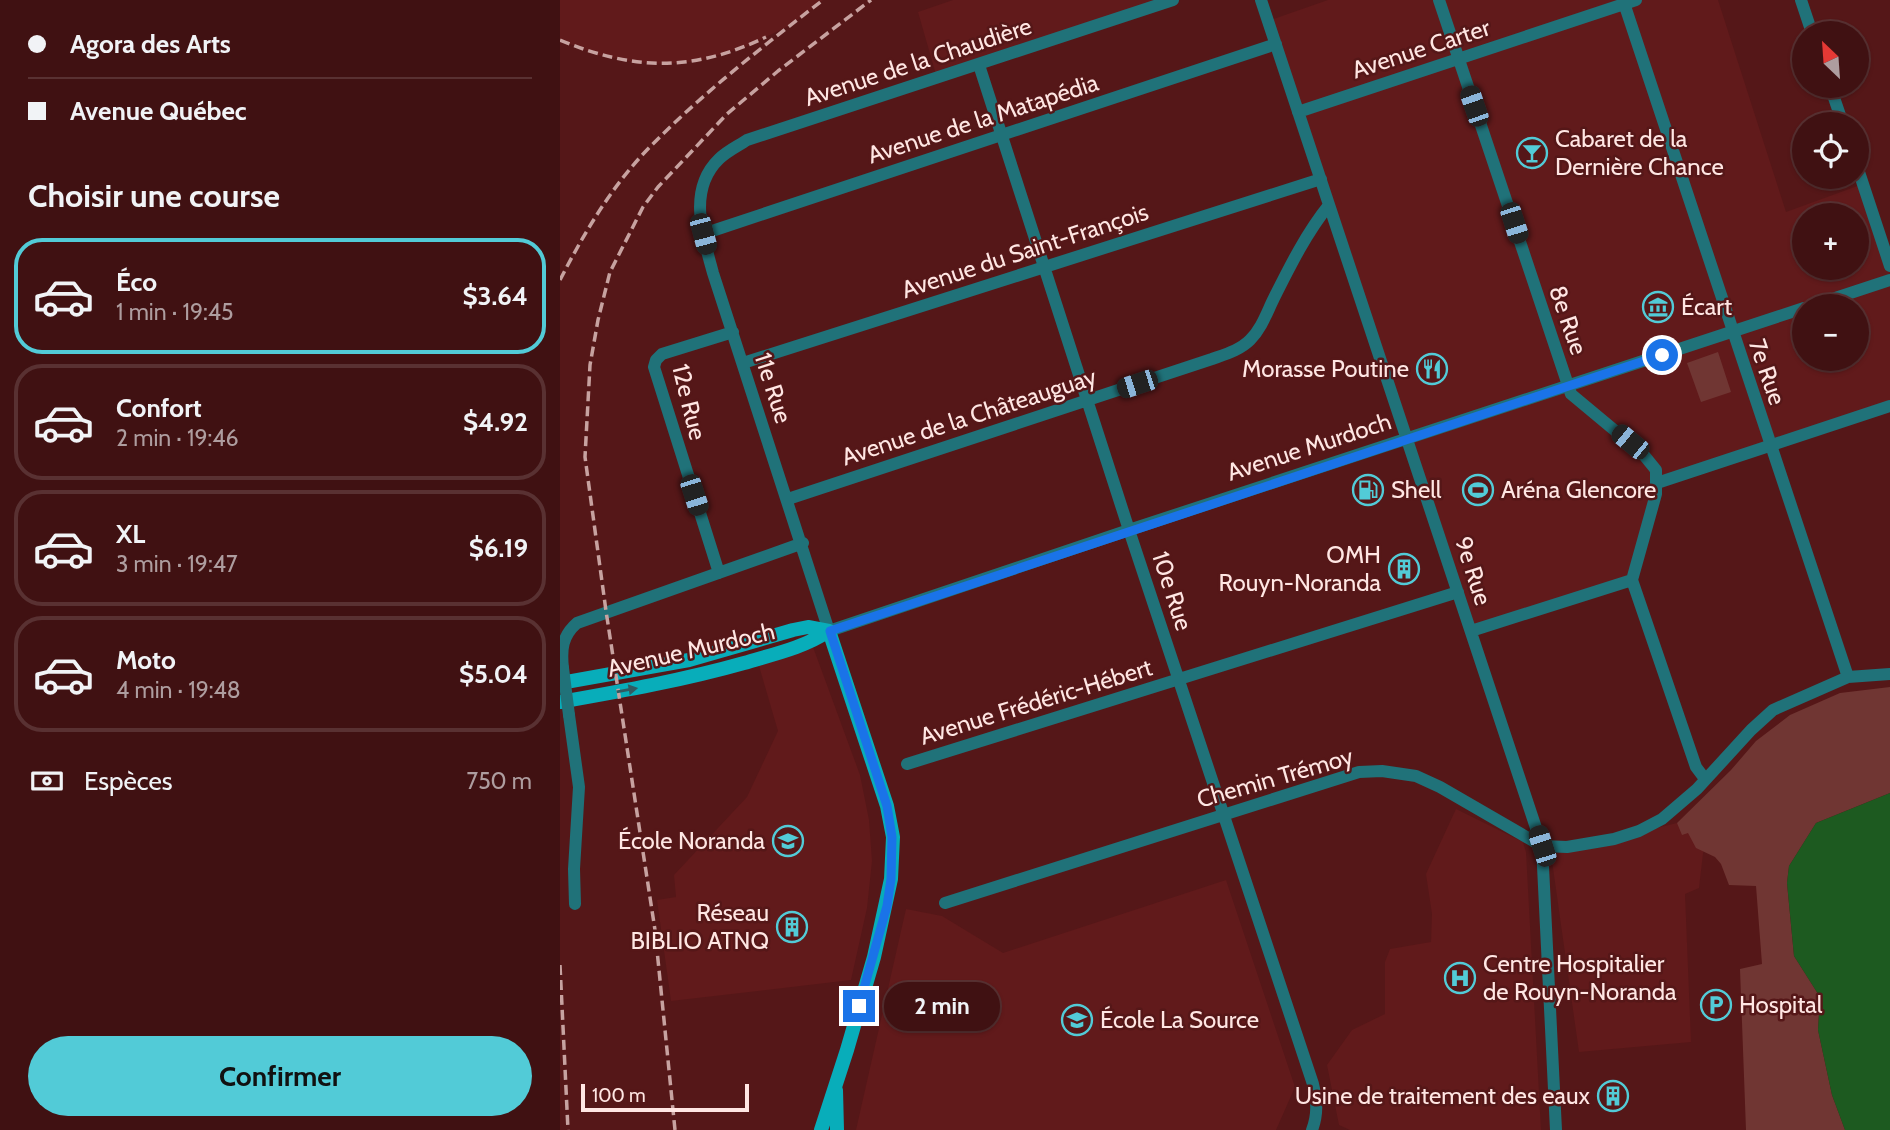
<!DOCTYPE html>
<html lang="fr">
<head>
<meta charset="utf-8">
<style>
  :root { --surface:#401112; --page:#4b1f20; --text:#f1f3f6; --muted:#ae9d9f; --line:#593132; --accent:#52cbd7 }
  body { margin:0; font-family:Cabin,sans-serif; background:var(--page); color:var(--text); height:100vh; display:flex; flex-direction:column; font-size:26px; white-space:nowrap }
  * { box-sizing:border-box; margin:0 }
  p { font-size:23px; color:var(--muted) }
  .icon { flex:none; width:38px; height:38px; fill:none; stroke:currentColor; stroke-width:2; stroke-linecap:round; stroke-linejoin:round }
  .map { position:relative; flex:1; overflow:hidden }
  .drawer { display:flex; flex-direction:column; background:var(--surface); width:560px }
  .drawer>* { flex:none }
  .banner { display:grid; align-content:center; height:154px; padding:0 28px; background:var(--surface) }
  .needle { width:46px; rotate:335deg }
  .tools { position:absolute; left:1232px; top:21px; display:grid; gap:14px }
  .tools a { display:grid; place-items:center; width:77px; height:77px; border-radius:50%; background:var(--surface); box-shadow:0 2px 5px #0004,0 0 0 2px var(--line); font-size:35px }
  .scale { position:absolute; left:21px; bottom:18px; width:168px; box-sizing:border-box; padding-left:7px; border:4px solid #ffe6e3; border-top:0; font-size:19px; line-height:24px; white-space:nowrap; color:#ffe6e3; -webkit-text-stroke:5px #551718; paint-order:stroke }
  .end { position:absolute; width:32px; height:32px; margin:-16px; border:9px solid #1a73e8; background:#fff; box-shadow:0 0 0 4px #fff }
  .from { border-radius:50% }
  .bubble { position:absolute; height:49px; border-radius:24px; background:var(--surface); box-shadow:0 2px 5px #0004,0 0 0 2px var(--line); font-size:23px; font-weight:800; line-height:49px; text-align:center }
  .car { position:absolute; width:21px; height:42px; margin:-21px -10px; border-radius:9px; box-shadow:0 0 5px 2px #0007; background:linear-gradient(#222 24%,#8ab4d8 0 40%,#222 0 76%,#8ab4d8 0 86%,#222 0) }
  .banner b { display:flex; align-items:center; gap:24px; height:66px; font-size:26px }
  .banner b+b { border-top:2px solid var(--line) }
  .banner i { width:18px; height:18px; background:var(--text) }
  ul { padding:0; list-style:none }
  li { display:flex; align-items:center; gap:21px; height:116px; margin:0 14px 10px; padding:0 14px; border:4px solid var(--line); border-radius:28px }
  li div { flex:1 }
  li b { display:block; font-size:26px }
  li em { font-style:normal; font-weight:800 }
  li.on { border-color:var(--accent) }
  li>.icon { width:63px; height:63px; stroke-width:1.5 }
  h2 { padding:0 28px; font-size:32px; line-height:84px }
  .pay { display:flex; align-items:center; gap:18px; height:77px; padding:0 28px; font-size:26px }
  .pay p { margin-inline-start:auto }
  .button { display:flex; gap:14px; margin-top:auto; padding:14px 28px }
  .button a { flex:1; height:80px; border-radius:42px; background:var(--accent); color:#111; font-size:28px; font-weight:800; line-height:80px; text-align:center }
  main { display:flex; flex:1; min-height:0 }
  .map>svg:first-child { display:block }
  .built { fill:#611a1b; fill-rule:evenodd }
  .green { fill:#703633 }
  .water { fill:#1d5a20 }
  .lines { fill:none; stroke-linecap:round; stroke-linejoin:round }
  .minor { stroke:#207279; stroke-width:12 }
  .major { stroke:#08adba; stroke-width:14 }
  .rail { stroke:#c7a2a0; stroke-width:3.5; stroke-dasharray:10 5; stroke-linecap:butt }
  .minor-bridge { stroke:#207279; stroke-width:12 }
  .oneway { fill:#325a61 }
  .route { stroke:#1a73e8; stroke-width:9 }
  .labels { text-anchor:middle; stroke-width:5; stroke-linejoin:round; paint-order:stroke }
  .street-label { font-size:24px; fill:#ffe6e3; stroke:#551718 }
  .poi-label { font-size:24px; fill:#ffe6e3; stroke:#551718; text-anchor:start }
</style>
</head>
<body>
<main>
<section class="drawer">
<div class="banner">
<b><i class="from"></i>Agora des Arts</b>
<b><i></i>Avenue Québec</b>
</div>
<h2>Choisir une course</h2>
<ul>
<li class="on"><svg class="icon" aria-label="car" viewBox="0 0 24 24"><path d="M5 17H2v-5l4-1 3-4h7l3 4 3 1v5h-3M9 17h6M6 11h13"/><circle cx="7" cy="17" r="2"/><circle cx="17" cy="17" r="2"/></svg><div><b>Éco</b><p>1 min · 19:45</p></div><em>$3.64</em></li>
<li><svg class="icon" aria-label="car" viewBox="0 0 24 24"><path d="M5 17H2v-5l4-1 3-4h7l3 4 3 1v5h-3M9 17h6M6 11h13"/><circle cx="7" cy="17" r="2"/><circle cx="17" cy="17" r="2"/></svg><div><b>Confort</b><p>2 min · 19:46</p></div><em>$4.92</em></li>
<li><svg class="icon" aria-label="car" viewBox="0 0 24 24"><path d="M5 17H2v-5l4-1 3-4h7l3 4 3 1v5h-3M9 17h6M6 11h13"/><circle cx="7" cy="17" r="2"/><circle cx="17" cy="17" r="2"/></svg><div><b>XL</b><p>3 min · 19:47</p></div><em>$6.19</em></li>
<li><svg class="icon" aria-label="car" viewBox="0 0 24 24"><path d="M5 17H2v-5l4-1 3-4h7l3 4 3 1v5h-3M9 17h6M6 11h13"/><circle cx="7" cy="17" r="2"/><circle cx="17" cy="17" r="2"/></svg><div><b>Moto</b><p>4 min · 19:48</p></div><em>$5.04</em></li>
</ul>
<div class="pay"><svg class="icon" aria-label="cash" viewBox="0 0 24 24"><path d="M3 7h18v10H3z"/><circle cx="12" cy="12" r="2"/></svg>Espèces<p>750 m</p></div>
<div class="button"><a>Confirmer</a></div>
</section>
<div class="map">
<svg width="1330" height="1130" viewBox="0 0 1330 1130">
  <rect width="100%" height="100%" fill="#551718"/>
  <path class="built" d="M 0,0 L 263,0 L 231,25 L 185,47 L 139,61 L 104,64 L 73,62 L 38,55 L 0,40 Z
    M 393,0 L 613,0 L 377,78 L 358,12 Z
    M 768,0 L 1158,0 L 1226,212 L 1303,184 L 1330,266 L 1330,406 L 1098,483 L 1072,580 L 911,631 L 708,21 ZM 1244,215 L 1297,215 L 1297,268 L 1244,268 ZM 1244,306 L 1297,306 L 1297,359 L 1244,359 Z
    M 253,647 L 300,775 L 309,820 L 312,861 L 307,908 L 291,980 L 111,1001 L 97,900 L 116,897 L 114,875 L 187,797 L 218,731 L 199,666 Z
    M 896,809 L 963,842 L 966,852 L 981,1130 L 790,1130 L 779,1125 L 767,1065 L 792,1030 L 825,1014 L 825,962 L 830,949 L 871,942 L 872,914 L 866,874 Z
    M 1117,823 L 1144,845 L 1139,888 L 1125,894 L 1131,1042 L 1019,1052 L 991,854 Z
    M 666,880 L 735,1087 L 716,1130 L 296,1130 L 346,909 L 382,916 L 443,953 Z"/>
  <path class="green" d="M 1158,352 L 1171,392 L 1141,402 L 1127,363 Z
    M 1330,687 L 1330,793 L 1256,823 L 1229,866 L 1227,883 L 1234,956 L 1260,997 L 1258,1030 L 1272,1095 L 1285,1130 L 1186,1130 L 1180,969 L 1202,964 L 1196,886 L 1169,885 L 1161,864 L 1155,857 L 1136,848 L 1128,833 L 1122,835 L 1117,823 L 1171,770 L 1196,741 L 1230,715 L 1280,693 Z"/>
  <path class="water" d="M 1330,793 L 1330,1130 L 1285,1130 L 1272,1095 L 1258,1030 L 1260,997 L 1234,956 L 1227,883 L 1229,866 L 1256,823 Z"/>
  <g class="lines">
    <path class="minor" d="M 613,0 L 187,140 C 178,146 167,151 159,159 C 127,190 143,236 153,273 L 269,631 L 569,530 L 1244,308
      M 701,0 L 982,846 L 996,1130
      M 879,0 L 1011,394 L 1083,454 L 1096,470 L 1096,494 L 1072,580 L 1136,767 L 1145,779
      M 1063,0 L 1288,677
      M 1241,0 L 1252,33
      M 419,65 L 569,530 L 753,1084 C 757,1101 758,1114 752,1130
      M 1270,86 L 1283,124
      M 738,112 L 1076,0
      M 1297,166 L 1330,266
      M 143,234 L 716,44
      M 1251,306 L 1330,280
      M 183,363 L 761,179
      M 1097,483 L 1330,406
      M 228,499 L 652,359 C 666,354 680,350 690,340 C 702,328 707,312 714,298 C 730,266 747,232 769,205
      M 159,573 L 94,367 L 96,360 L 102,354 L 173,332
      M 911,631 L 1072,580
      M 3,668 C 1,650 2,636 17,623 L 243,543
      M 9,715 L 19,787 L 14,869 L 15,904
      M 347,764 L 898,592
      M 385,903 L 799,772 L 822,771 L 856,776 L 880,787 L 982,846 L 1007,847 L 1054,839 L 1079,831 L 1102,819 L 1137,789 L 1191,730 L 1213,710 L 1288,677 L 1330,674"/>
    <path class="major" d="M 0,683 L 129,660 L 233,630 L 248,627 L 269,631
      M 0,702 C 62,691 124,680 184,663 C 214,654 243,648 269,631
      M 276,1090 L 277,1130
      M 261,1130 L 287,1050 L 314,957 L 331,879 L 333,837 L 327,806 L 269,631"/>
    <path class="rail" d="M 0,40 C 74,71 133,72 206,37
      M 0,280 C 23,235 50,189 85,152 C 139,96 202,47 263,0
      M 0,965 L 8,1130
      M 115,1130 L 95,930 L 46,611 L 25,457 L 30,365 L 38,320 L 50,272 L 83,207 L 98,187 L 167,114 L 218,71 L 311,0"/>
    <path class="minor-bridge" d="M 3,668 L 9,715"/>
  </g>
  <defs><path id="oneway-solid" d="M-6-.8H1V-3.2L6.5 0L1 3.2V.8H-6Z" transform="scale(1.75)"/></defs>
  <use class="oneway" href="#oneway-solid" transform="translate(67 690) rotate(-10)"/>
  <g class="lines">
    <path class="route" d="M 299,1006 L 327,906 L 331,879 L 332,837 L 327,806 L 270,631 L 1102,355"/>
  </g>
  <defs>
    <g id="bar-ring" transform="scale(1.575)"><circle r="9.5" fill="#551718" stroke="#52cbd7" stroke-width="1.5"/><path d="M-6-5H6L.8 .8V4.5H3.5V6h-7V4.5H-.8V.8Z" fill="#52cbd7"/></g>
    <g id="museum-ring" transform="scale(1.575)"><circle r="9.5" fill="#551718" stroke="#52cbd7" stroke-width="1.5"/><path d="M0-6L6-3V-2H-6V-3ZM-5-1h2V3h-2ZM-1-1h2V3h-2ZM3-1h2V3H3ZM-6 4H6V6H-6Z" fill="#52cbd7"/></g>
    <g id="restaurant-ring" transform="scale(1.575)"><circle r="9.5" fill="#551718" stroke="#52cbd7" stroke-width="1.5"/><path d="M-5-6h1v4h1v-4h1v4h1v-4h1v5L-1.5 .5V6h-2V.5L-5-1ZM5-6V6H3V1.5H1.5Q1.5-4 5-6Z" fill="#52cbd7"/></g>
    <g id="fuel-ring" transform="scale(1.575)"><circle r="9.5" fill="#551718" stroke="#52cbd7" stroke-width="1.5"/><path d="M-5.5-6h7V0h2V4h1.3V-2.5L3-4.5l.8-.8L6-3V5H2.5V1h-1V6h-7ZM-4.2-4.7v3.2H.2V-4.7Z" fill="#52cbd7"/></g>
    <g id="stadium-ring" transform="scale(1.575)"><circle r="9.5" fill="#551718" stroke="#52cbd7" stroke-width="1.5"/><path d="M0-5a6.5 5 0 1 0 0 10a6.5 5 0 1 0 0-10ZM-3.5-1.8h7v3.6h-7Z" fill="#52cbd7"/></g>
    <g id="building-ring" transform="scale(1.575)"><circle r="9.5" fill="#551718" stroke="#52cbd7" stroke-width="1.5"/><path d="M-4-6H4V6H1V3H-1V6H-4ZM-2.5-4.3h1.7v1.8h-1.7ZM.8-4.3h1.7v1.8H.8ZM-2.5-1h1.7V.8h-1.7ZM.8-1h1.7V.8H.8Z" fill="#52cbd7"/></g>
    <g id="school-ring" transform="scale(1.575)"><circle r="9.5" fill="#551718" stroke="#52cbd7" stroke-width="1.5"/><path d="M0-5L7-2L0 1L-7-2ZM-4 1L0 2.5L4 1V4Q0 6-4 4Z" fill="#52cbd7"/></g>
    <g id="hospital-ring" transform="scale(1.575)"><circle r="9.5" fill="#551718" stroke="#52cbd7" stroke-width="1.5"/><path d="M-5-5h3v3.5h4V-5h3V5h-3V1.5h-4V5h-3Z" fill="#52cbd7"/></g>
    <g id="parking-ring" transform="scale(1.575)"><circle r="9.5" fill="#551718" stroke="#52cbd7" stroke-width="1.5"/><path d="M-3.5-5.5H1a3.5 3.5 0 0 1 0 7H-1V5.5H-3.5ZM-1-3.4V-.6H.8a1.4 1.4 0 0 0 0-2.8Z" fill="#52cbd7"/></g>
  </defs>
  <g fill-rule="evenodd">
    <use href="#bar-ring" x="972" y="153"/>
    <use href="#museum-ring" x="1098" y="307"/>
    <use href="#restaurant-ring" x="872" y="369"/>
    <use href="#fuel-ring" x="808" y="490"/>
    <use href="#stadium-ring" x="918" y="490"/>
    <use href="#building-ring" x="844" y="569"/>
    <use href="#school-ring" x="228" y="841"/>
    <use href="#building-ring" x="232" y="927"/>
    <use href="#hospital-ring" x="900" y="978"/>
    <use href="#parking-ring" x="1156" y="1005"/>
    <use href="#school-ring" x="517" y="1020"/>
    <use href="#building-ring" x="1053" y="1096"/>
  </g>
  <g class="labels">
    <g class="street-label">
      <text transform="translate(861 49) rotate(-18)" y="8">Avenue Carter</text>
      <text transform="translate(358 62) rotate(-18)" y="8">Avenue de la Chaudière</text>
      <text transform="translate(423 119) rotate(-18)" y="8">Avenue de la Matapédia</text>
      <text transform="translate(465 251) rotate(-18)" y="8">Avenue du Saint-François</text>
      <text transform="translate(1008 320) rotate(71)" y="8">8e Rue</text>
      <text transform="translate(1207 372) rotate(71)" y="8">7e Rue</text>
      <text transform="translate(213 388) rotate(72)" y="8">11e Rue</text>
      <text transform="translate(129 402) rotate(76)" y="8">12e Rue</text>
      <text transform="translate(409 417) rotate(-18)" y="8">Avenue de la Châteauguay</text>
      <text transform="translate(749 447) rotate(-18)" y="8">Avenue Murdoch</text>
      <text transform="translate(913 571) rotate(72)" y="8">9e Rue</text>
      <text transform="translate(612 591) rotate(72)" y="8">10e Rue</text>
      <text transform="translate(131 650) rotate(-13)" y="8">Avenue Murdoch</text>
      <text transform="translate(476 702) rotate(-17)" y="8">Avenue Frédéric-Hébert</text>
      <text transform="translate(715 778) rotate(-16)" y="8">Chemin Trémoy</text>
    </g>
    <g class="poi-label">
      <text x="995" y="147">Cabaret de la<tspan x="995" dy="28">Dernière Chance</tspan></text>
      <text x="1121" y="315">Écart</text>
      <text x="849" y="377" text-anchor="end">Morasse Poutine</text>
      <text x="831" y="498">Shell</text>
      <text x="941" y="498">Aréna Glencore</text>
      <text x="821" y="563" text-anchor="end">OMH<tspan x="821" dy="28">Rouyn-Noranda</tspan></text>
      <text x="205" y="849" text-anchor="end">École Noranda</text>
      <text x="209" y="921" text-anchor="end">Réseau<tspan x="209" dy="28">BIBLIO ATNQ</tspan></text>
      <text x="923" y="972">Centre Hospitalier<tspan x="923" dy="28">de Rouyn-Noranda</tspan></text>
      <text x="1179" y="1013">Hospital</text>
      <text x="540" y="1028">École La Source</text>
      <text x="1030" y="1104" text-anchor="end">Usine de traitement des eaux</text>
    </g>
  </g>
</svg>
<div class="tools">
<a><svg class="needle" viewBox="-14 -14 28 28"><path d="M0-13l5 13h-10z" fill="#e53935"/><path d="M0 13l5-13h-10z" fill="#ae9d9f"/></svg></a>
<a><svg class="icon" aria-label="locate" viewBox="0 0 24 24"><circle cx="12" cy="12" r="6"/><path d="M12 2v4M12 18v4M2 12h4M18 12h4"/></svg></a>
<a>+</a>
<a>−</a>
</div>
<div class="scale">100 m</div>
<i class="end from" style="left:1102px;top:355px"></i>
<i class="end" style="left:299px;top:1006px"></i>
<div class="bubble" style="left:324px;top:982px;width:116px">2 min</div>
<i class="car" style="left:914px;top:106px;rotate:341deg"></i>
<i class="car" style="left:954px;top:223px;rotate:162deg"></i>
<i class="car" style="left:143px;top:234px;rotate:165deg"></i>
<i class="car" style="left:577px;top:384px;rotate:252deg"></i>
<i class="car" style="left:1070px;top:442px;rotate:309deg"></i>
<i class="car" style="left:134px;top:495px;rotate:162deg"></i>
<i class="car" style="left:982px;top:846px;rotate:342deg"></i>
</div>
</main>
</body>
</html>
